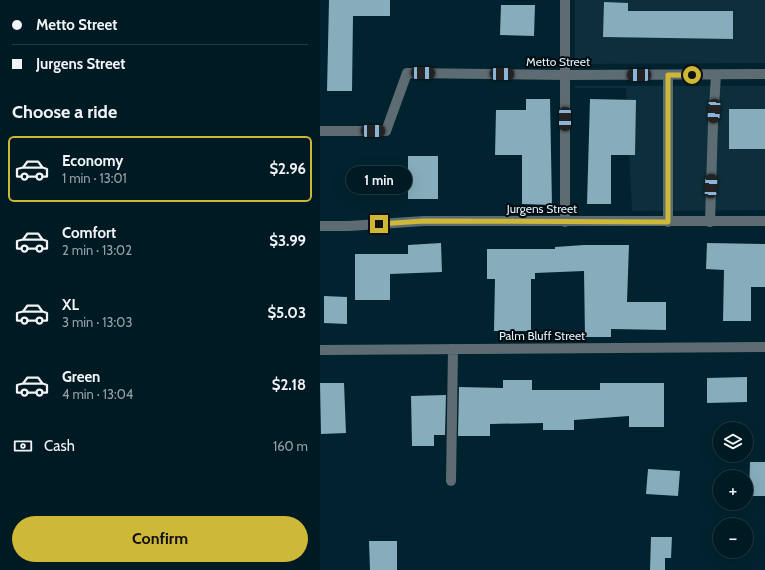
<!DOCTYPE html>
<html lang="en">
<head>
<meta charset="utf-8">
<style>
  :root { --surface:#001a23; --page:#0e2730; --text:#f1f3f6; --muted:#95a1a6; --line:#223841; --accent:#ceb837 }
  body { margin:0; font-family:Cabin,sans-serif; background:var(--page); color:var(--text); height:100vh; display:flex; flex-direction:column; font-size:15px; white-space:nowrap }
  * { box-sizing:border-box; margin:0 }
  p { font-size:13px; color:var(--muted) }
  .icon { flex:none; width:22px; height:22px; fill:none; stroke:currentColor; stroke-width:2; stroke-linecap:round; stroke-linejoin:round }
  .map { position:relative; flex:1; overflow:hidden }
  .details { display:flex; flex-direction:column; background:var(--surface); width:320px }
  .details>* { flex:none }
  .top-card { display:grid; align-content:center; height:88px; padding:0 12px; background:var(--surface) }
  .tools { position:absolute; left:393px; top:422px; display:grid; gap:8px }
  .tools a { display:grid; place-items:center; width:40px; height:40px; border-radius:50%; background:var(--surface); box-shadow:0 4px 16px #0002,0 0 0 1px var(--line); font-size:20px }
  .end { position:absolute; width:18px; height:18px; margin:-9px; border:5px solid #ceb837; background:#111; box-shadow:0 0 0 2px #111 }
  .from { border-radius:50% }
  .bubble { position:absolute; height:28px; border-radius:14px; background:var(--surface); box-shadow:0 4px 16px #0002,0 0 0 1px var(--line); font-size:13px; font-weight:700; line-height:28px; text-align:center }
  .car { position:absolute; width:12px; height:24px; margin:-12px -6px; border-radius:5px; box-shadow:0 0 3px 1px #0007; background:linear-gradient(#222 24%,#8ab4d8 0 40%,#222 0 76%,#8ab4d8 0 86%,#222 0) }
  .top-card b { display:flex; align-items:center; gap:14px; height:38px; font-size:15px }
  .top-card b+b { border-top:1px solid var(--line) }
  .top-card i { width:10px; height:10px; background:var(--text) }
  ul { padding:0; list-style:none }
  li { display:flex; align-items:center; gap:12px; height:66px; margin:0 8px 6px; padding:0 4px; border:2px solid transparent; border-radius:6px }
  li div { flex:1 }
  li b { display:block; font-size:15px }
  li em { font-style:normal; font-weight:700 }
  li.on { border-color:var(--accent) }
  li>.icon { width:36px; height:36px; stroke-width:1.5 }
  h2 { padding:0 12px; font-size:18px; line-height:48px }
  .pay { display:flex; align-items:center; gap:10px; height:44px; padding:0 12px; font-size:15px }
  .pay p { margin-inline-start:auto }
  .action { display:flex; gap:8px; margin-top:auto; padding:8px 12px }
  .action a { flex:1; height:46px; border-radius:24px; background:var(--accent); color:#111; font-size:16px; font-weight:700; line-height:46px; text-align:center }
  main { display:flex; flex:1; min-height:0 }
  .map>svg:first-child { display:block }
  .built { fill:#0c2f3b }
  .building { fill:#87acbb }
  .lines { fill:none; stroke-linecap:round; stroke-linejoin:round }
  .minor { stroke:#5d6c72; stroke-width:10 }
  .route { stroke:#ceb837; stroke-width:5 }
  .labels { text-anchor:middle; stroke-width:4; stroke-linejoin:round; paint-order:stroke }
  .street-label { font-size:12px; fill:#e0f3fb; stroke:#010b10 }
</style>
</head>
<body>
<main>
<section class="details">
<div class="top-card">
<b><i class="from"></i>Metto Street</b>
<b><i></i>Jurgens Street</b>
</div>
<h2>Choose a ride</h2>
<ul>
<li class="on"><svg class="icon" aria-label="car" viewBox="0 0 24 24"><path d="M5 17H2v-5l4-1 3-4h7l3 4 3 1v5h-3M9 17h6M6 11h13"/><circle cx="7" cy="17" r="2"/><circle cx="17" cy="17" r="2"/></svg><div><b>Economy</b><p>1 min · 13:01</p></div><em>$2.96</em></li>
<li><svg class="icon" aria-label="car" viewBox="0 0 24 24"><path d="M5 17H2v-5l4-1 3-4h7l3 4 3 1v5h-3M9 17h6M6 11h13"/><circle cx="7" cy="17" r="2"/><circle cx="17" cy="17" r="2"/></svg><div><b>Comfort</b><p>2 min · 13:02</p></div><em>$3.99</em></li>
<li><svg class="icon" aria-label="car" viewBox="0 0 24 24"><path d="M5 17H2v-5l4-1 3-4h7l3 4 3 1v5h-3M9 17h6M6 11h13"/><circle cx="7" cy="17" r="2"/><circle cx="17" cy="17" r="2"/></svg><div><b>XL</b><p>3 min · 13:03</p></div><em>$5.03</em></li>
<li><svg class="icon" aria-label="car" viewBox="0 0 24 24"><path d="M5 17H2v-5l4-1 3-4h7l3 4 3 1v5h-3M9 17h6M6 11h13"/><circle cx="7" cy="17" r="2"/><circle cx="17" cy="17" r="2"/></svg><div><b>Green</b><p>4 min · 13:04</p></div><em>$2.18</em></li>
</ul>
<div class="pay"><svg class="icon" aria-label="cash" viewBox="0 0 24 24"><path d="M3 7h18v10H3z"/><circle cx="12" cy="12" r="2"/></svg>Cash<p>160 m</p></div>
<div class="action"><a>Confirm</a></div>
</section>
<div class="map">
<svg width="445" height="570" viewBox="0 0 445 570">
  <rect width="100%" height="100%" fill="#00232f"/>
  <path class="built" d="M 255,0 L 445,0 L 445,63 L 255,64 Z
    M 255,86 L 445,86 L 445,210 L 312,211 L 306,88 L 255,88 Z"/>
  <path class="building" d="M 9,0 L 70,0 L 70,16 L 33,16 L 32,91 L 7,91 Z
    M 284,2 L 308,3 L 308,11 L 413,11 L 413,39 L 283,37 Z
    M 181,5 L 215,5 L 214,36 L 180,35 Z
    M 206,99 L 230,99 L 232,205 L 202,204 L 202,155 L 175,155 L 176,110 L 206,110 Z
    M 270,99 L 316,100 L 315,155 L 291,155 L 291,204 L 267,204 Z
    M 409,109 L 445,109 L 445,149 L 409,149 Z
    M 88,156 L 118,156 L 118,199 L 88,199 Z
    M 121,243 L 122,272 L 70,274 L 70,300 L 35,300 L 35,254 L 88,254 L 88,245 Z
    M 387,243 L 445,244 L 445,287 L 431,287 L 431,321 L 403,321 L 404,270 L 386,269 Z
    M 264,245 L 309,245 L 307,302 L 346,302 L 346,330 L 291,329 L 291,337 L 265,337 L 264,271 L 215,273 L 215,279 L 211,279 L 211,331 L 174,331 L 175,279 L 167,279 L 167,249 L 235,249 L 235,247 Z
    M 4,296 L 27,297 L 27,324 L 4,323 Z
    M 427,377 L 427,402 L 387,403 L 387,378 Z
    M 183,380 L 212,380 L 212,390 L 280,390 L 280,383 L 344,383 L 344,427 L 309,427 L 309,416 L 254,420 L 254,430 L 223,430 L 223,423 L 170,424 L 170,436 L 138,436 L 139,387 L 183,388 Z
    M 0,383 L 24,383 L 26,433 L 1,434 Z
    M 126,395 L 125,435 L 114,435 L 114,446 L 92,446 L 91,396 Z
    M 430,462 L 445,462 L 445,496 L 429,496 Z
    M 328,469 L 360,471 L 358,496 L 326,494 Z
    M 331,537 L 352,537 L 351,558 L 345,558 L 345,570 L 330,570 Z
    M 49,541 L 77,541 L 77,570 L 50,570 Z"/>
  <g class="lines">
    <path class="minor" d="M 245,0 L 245,222
      M 0,131 L 66,131 L 87,73 L 245,75 L 445,74
      M 348,222 L 348,75
      M 390,222 L 393,123 L 396,75
      M 0,226 L 29,226 L 104,221 L 445,221
      M 0,350 L 445,347
      M 131,481 L 133,349"/>
  </g>
  <g class="lines">
    <path class="route" d="M 59,224 L 104,221 L 348,222 L 348,75 L 372,75"/>
  </g>
  <g class="labels">
    <g class="street-label">
      <text x="238" y="66">Metto Street</text>
      <text x="222" y="213">Jurgens Street</text>
      <text x="222" y="340">Palm Bluff Street</text>
    </g>
  </g>
</svg>
<div class="tools">
<a><svg class="icon" aria-label="layers" viewBox="0 0 24 24"><path d="M12 4l9 5-9 5-9-5zM3 14l9 5 9-5"/></svg></a>
<a>+</a>
<a>−</a>
</div>
<i class="end from" style="left:372px;top:75px"></i>
<i class="end" style="left:59px;top:224px"></i>
<div class="bubble" style="left:26px;top:166px;width:66px">1 min</div>
<i class="car" style="left:103px;top:73px;rotate:91deg"></i>
<i class="car" style="left:182px;top:74px;rotate:91deg"></i>
<i class="car" style="left:319px;top:75px;rotate:270deg"></i>
<i class="car" style="left:394px;top:111px;rotate:184deg"></i>
<i class="car" style="left:245px;top:119px;rotate:180deg"></i>
<i class="car" style="left:53px;top:131px;rotate:90deg"></i>
<i class="car" style="left:391px;top:186px;rotate:3deg"></i>
</div>
</main>
</body>
</html>
